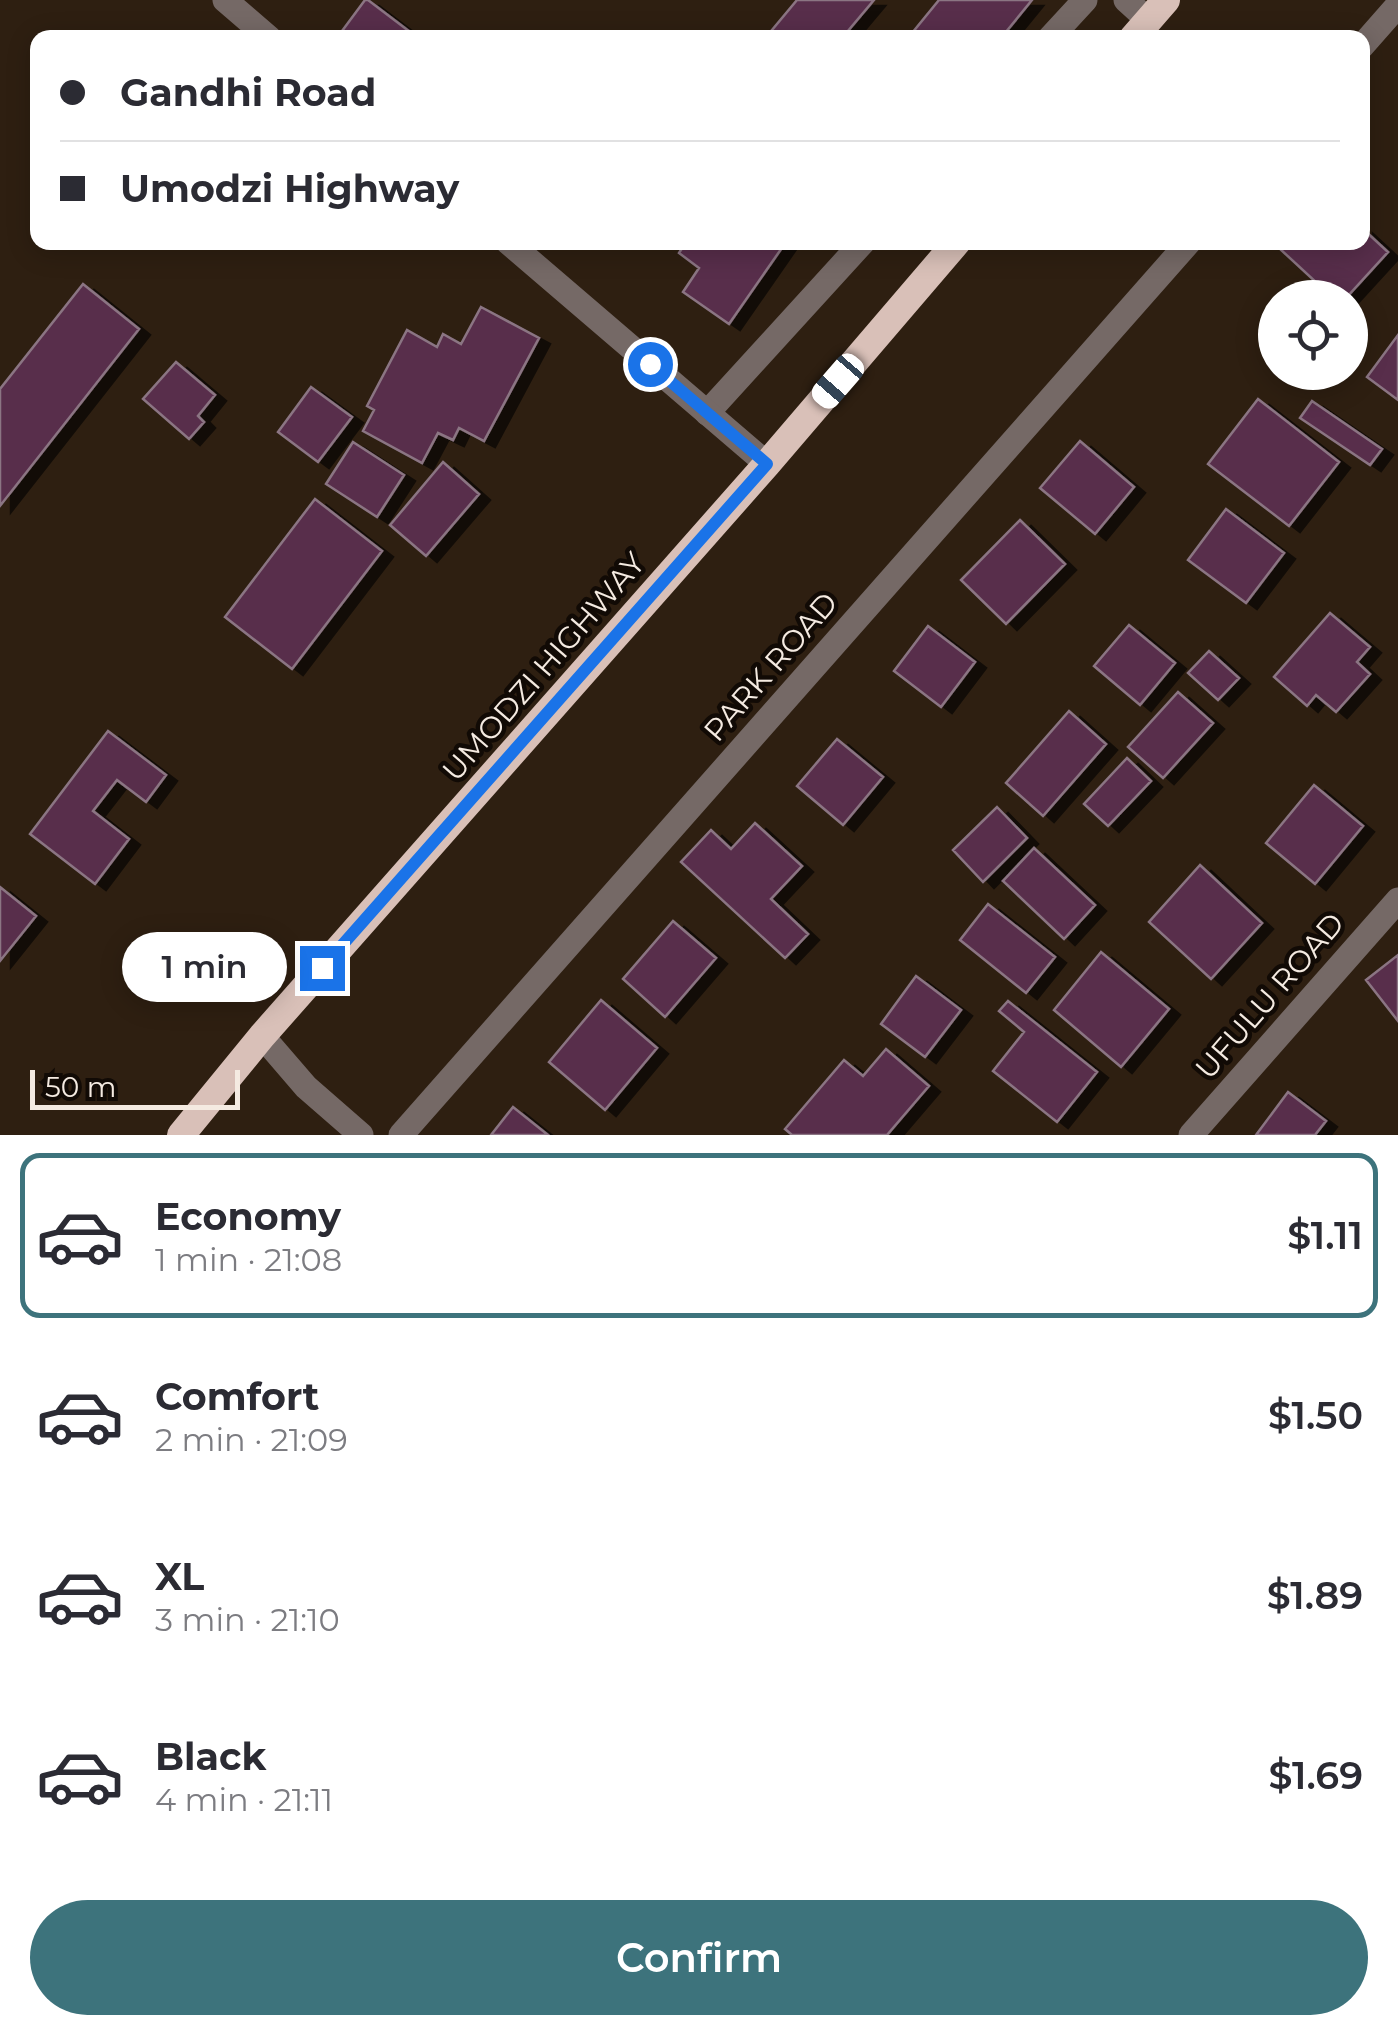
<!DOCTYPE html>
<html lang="en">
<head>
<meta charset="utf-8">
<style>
  :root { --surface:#fff; --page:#f7f7f7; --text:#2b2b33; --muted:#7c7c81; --line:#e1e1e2; --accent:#3d737c }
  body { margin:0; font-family:Montserrat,sans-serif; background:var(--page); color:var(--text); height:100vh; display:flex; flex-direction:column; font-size:38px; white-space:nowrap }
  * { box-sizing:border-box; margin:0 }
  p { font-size:32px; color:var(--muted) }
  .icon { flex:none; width:55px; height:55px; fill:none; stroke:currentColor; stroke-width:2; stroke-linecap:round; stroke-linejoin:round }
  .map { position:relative; height:1135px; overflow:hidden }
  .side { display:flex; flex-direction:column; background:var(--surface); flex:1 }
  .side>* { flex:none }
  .banner { position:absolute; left:30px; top:30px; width:1340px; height:220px; border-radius:20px; box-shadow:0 5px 25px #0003; display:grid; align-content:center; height:220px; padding:0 30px; background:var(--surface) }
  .tools { position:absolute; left:1258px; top:280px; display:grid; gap:20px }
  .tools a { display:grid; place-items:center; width:110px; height:110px; border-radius:50%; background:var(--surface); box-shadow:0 5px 25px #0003; font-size:50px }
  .scale { position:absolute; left:30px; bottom:25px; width:210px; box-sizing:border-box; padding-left:10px; border:5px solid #f4eae1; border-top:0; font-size:28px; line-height:35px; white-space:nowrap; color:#f4eae1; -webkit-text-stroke:8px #110a05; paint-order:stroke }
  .end { position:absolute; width:45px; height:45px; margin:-22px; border:12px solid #1a73e8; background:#fff; box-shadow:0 0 0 5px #fff }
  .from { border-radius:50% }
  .bubble { position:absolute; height:70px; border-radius:35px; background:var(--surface); box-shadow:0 5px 25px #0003; font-size:32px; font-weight:600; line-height:70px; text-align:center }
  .car { position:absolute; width:30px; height:60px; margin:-30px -15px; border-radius:12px; box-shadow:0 0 8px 2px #0007; background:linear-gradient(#fff 24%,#345 0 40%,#fff 0 76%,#345 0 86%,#fff 0) }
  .banner b { display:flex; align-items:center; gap:35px; height:95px; font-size:38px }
  .banner b+b { border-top:2px solid var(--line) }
  .banner i { width:25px; height:25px; background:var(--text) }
  ul { padding:18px 0 0; list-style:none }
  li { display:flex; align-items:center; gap:30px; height:165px; margin:0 20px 15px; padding:0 10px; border:5px solid transparent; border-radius:20px }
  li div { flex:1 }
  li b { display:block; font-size:38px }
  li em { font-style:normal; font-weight:600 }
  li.active { border-color:var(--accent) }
  li>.icon { width:90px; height:90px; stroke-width:1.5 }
  .primary-button { display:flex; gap:20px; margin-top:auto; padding:20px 30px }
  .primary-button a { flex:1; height:115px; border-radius:60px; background:var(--accent); color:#fff; font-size:40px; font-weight:600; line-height:115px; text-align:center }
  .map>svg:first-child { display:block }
  .building { fill:#592f4c; stroke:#8b7583; stroke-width:2.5; filter:url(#shadow) }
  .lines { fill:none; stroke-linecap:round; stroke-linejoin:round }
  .minor { stroke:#756966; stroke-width:25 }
  .tertiary { stroke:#756966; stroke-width:25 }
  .trunk { stroke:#d9c0b8; stroke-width:28 }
  .route { stroke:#1a73e8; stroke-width:12 }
  .labels { text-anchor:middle; stroke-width:9; stroke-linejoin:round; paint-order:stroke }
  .street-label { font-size:30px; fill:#f4eae1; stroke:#110a05 }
</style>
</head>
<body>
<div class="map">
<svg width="1398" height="1135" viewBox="0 0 1398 1135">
  <defs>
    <filter id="shadow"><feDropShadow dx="11" dy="6" stdDeviation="0" flood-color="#0009"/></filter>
  </defs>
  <rect width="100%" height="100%" fill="#2e1f11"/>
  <path class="building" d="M 365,0 L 368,0 L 418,38 L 351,38 L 342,31 Z
    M 797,0 L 874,0 L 842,38 L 770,38 L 767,36 Z
    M 939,0 L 1032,0 L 1001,38 L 908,38 Z
    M 1362,228 L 1388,252 L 1346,298 L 1333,298 L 1280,249 L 1286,242 L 1362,242 Z
    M 686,242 L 786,242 L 729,324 L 683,292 L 699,268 L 679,253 Z
    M 83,284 L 139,329 L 0,506 L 0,389 Z
    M 481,307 L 539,338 L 484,441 L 459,428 L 453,440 L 438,433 L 422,463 L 363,431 L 374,410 L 367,406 L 407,330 L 437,347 L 443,334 L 461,344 Z
    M 1398,335 L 1398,400 L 1367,377 Z
    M 176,362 L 215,395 L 198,416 L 204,422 L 189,439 L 143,399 Z
    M 311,387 L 352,417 L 318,462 L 278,432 Z
    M 1258,399 L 1339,462 L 1289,526 L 1208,464 Z
    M 1312,401 L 1382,449 L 1370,465 L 1300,418 Z
    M 1080,441 L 1134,487 L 1095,534 L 1040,488 Z
    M 353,442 L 404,475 L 377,517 L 326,484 Z
    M 443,462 L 479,494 L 426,556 L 390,525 Z
    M 315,499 L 382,551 L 292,669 L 225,617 Z
    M 1226,509 L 1284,553 L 1246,603 L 1188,560 Z
    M 1020,520 L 1065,564 L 1006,624 L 961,580 Z
    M 1330,613 L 1370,647 L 1357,662 L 1370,674 L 1336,712 L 1316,695 L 1307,706 L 1274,677 Z
    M 1129,625 L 1175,663 L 1140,705 L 1094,666 Z
    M 928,626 L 975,662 L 941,707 L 894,671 Z
    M 1209,651 L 1239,678 L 1218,700 L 1188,673 Z
    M 1178,692 L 1213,723 L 1163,778 L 1128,747 Z
    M 1069,711 L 1106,744 L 1043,816 L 1006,783 Z
    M 108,731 L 166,775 L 146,802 L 117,780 L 93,811 L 129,839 L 95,884 L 30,834 Z
    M 837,739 L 883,777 L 843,825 L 797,786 Z
    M 1127,758 L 1151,781 L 1108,826 L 1084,804 Z
    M 1314,785 L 1363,826 L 1315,884 L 1266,843 Z
    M 997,807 L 1027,838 L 983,882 L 953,850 Z
    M 755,823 L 802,866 L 771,899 L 808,934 L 785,958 L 681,862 L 711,830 L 731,849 Z
    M 1034,848 L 1095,905 L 1064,939 L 1003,881 Z
    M 1200,865 L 1262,923 L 1211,979 L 1149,922 Z
    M 0,887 L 36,916 L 0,961 Z
    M 988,904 L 1055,957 L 1026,993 L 960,940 Z
    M 673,921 L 716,958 L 665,1017 L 623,979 Z
    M 1101,952 L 1169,1009 L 1121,1067 L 1054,1010 Z
    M 1398,955 L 1398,1021 L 1366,980 Z
    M 916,976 L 961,1010 L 925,1057 L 881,1024 Z
    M 601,1000 L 657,1048 L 605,1110 L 549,1062 Z
    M 1008,1001 L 1097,1072 L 1057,1122 L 993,1071 L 1024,1032 L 999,1011 Z
    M 886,1049 L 929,1086 L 887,1135 L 792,1135 L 785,1129 L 844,1060 L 863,1076 Z
    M 1288,1092 L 1326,1121 L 1315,1135 L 1256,1135 Z
    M 513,1107 L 548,1135 L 491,1135 Z"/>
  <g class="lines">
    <path class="minor" d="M 1126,0 L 1148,20
      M 1050,38 L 1085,0
      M 1362,46 L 1398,5
      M 707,413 L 863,242
      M 262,1036 L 306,1087 L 361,1135
      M 401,1135 L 1189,242
      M 1191,1135 L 1398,900"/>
    <path class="tertiary" d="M 225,0 L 269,38
      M 508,242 L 767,464"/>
    <path class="trunk" d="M 1133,38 L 1166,0
      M 181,1135 L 262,1036 L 767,464 L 957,242"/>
  </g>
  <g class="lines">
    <path class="route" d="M 322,968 L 767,464 L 650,364"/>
  </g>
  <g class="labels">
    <g class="street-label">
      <text transform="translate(544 667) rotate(-49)" y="10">UMODZI HIGHWAY</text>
      <text transform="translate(771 667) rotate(-49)" y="10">PARK ROAD</text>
      <text transform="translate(1270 996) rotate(-49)" y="10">UFULU ROAD</text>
    </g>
  </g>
</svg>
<div class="tools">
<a><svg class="icon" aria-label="locate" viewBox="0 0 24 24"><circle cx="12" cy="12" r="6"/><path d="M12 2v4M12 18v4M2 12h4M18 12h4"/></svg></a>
</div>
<div class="scale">50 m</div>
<i class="end from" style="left:650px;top:364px"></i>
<i class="end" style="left:322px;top:968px"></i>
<div class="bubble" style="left:122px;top:932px;width:165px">1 min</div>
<i class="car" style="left:838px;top:381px;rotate:221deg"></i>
<div class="banner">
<b><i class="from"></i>Gandhi Road</b>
<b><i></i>Umodzi Highway</b>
</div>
</div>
<section class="side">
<ul>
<li class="active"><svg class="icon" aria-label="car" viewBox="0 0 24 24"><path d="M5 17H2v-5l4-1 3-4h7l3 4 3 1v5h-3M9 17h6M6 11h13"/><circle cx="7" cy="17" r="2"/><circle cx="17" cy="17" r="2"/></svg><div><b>Economy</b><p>1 min · 21:08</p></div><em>$1.11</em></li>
<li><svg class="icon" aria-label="car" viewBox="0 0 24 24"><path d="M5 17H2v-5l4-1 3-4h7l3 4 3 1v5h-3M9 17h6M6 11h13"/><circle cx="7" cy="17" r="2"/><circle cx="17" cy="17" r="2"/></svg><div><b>Comfort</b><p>2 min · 21:09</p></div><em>$1.50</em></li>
<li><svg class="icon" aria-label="car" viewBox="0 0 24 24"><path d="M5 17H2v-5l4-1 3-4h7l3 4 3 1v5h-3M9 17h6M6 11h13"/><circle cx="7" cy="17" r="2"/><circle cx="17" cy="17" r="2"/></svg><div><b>XL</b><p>3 min · 21:10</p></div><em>$1.89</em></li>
<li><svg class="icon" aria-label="car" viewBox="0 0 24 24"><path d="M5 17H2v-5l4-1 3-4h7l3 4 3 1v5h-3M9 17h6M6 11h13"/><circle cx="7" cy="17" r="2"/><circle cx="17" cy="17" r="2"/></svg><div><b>Black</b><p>4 min · 21:11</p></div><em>$1.69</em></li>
</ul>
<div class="primary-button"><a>Confirm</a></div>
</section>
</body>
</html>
